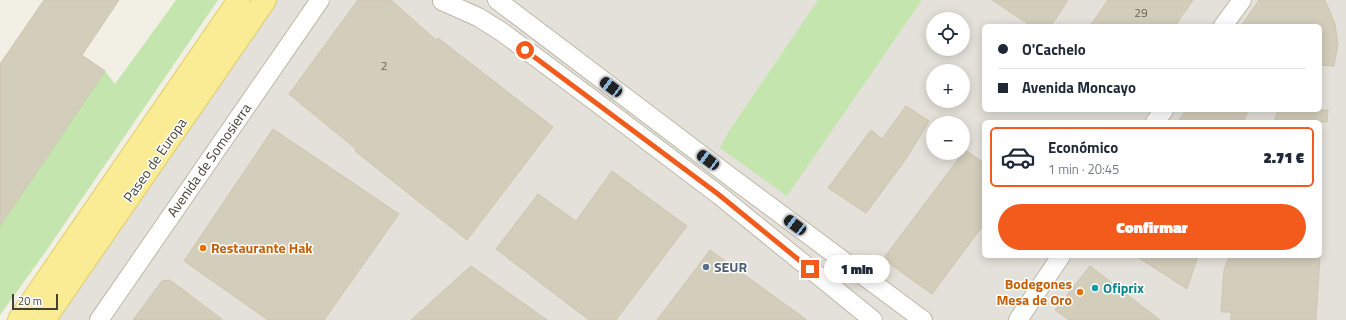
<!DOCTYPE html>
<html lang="es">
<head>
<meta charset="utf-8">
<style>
  :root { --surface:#fff; --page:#f2f2f3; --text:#1f2937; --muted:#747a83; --line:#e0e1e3; --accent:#f25b1c }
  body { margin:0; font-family:"Titillium Web",sans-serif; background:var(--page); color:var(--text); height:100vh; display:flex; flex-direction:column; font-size:15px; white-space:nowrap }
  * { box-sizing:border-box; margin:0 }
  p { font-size:13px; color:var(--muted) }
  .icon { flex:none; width:22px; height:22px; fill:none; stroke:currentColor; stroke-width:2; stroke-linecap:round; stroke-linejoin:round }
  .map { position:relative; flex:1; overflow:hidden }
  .sheet { position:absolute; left:982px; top:120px; width:340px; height:138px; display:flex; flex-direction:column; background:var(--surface); border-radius:6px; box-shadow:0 2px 10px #0003 }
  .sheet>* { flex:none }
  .hud { position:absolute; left:982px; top:24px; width:340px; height:88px; border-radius:6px; box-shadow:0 2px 10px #0003; display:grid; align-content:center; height:88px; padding:0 16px; background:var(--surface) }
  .buttons { position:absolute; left:926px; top:12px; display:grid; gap:8px }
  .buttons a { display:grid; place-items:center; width:44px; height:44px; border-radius:50%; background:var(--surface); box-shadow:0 2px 10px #0003; font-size:20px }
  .scale { position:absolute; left:12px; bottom:10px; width:46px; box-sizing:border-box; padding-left:4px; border:2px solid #444035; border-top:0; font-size:11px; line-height:14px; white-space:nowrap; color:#444035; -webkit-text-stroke:3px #fff; paint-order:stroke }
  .end { position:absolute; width:18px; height:18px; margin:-9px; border:5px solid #f25b1c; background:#fff; box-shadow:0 0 0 2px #fff }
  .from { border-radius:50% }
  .bubble { position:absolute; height:28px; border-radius:14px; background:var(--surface); box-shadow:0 2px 10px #0003; font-size:13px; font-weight:800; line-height:28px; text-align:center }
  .car { position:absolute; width:12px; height:24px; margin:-12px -6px; border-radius:5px; box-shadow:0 0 3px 1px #0007; background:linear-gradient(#222 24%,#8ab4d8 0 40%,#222 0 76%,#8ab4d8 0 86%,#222 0) }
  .hud b { display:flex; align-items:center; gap:14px; height:38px; font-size:15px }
  .hud b+b { border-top:1px solid var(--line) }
  .hud i { width:10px; height:10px; background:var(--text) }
  ul { padding:7px 0 0; list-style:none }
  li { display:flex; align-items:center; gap:12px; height:60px; margin:0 8px 6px; padding:0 8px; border:2px solid transparent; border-radius:6px }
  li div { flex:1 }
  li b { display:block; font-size:15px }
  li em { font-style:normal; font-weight:800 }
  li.active { border-color:var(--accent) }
  li>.icon { width:36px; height:36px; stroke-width:1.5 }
  .primary-button { display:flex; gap:8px; margin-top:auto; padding:8px 16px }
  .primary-button a { flex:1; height:46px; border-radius:24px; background:var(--accent); color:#fff; font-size:16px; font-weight:800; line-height:46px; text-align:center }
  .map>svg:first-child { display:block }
  .industrial { fill:#e4e1da; fill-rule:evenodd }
  .green { fill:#c5e5af }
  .building { fill:#d3cdbb; stroke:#cdc6ae }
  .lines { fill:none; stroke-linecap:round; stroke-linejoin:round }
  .street-casing { stroke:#bdb9a8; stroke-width:20 }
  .primary-casing { stroke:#dfcc66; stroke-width:24 }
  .street { stroke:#fff; stroke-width:18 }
  .primary { stroke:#faec95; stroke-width:22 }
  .route { stroke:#f25b1c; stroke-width:5 }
  .food-dot { fill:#e8710a; stroke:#fff; stroke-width:1.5 }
  .service-dot { fill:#5c6f8a; stroke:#fff; stroke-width:1.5 }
  .culture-dot { fill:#0f9aa8; stroke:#fff; stroke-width:1.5 }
  .labels { text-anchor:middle; stroke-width:3; stroke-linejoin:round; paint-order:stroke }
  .number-label { font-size:12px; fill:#686356 }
  .street-label { font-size:14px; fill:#444035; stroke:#fff }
  .food-label { font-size:14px; font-weight:bold; fill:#c56008; stroke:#fff; text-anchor:start }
  .service-label { font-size:14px; font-weight:bold; fill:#4e5e75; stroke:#fff; text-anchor:start }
  .culture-label { font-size:14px; font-weight:bold; fill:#0d838f; stroke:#fff; text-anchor:start }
</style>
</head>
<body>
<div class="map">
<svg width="1346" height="320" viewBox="0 0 1346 320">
  <rect width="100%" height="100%" fill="#f2f0e5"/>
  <path class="industrial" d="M 265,0 L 1346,0 L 1346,320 L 44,320 ZM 933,19 L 963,19 L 963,49 L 933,49 ZM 984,26 L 1320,26 L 1320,110 L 984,110 ZM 933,71 L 963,71 L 963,101 L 933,101 ZM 984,122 L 1320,122 L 1320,256 L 984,256 ZM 933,123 L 963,123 L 963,153 L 933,153 Z"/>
  <path class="green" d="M 176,0 L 218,0 L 44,254 L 0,315 L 0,226 L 105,71 L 115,84 Z
    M 818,0 L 922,0 L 787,196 L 720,148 L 729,131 Z"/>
  <path class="building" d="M 44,0 L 119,0 L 82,55 L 105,71 L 0,226 L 0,64 Z
    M 358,0 L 391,0 L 436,40 L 438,38 L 553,127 L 467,240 L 355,151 L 356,149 L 289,94 Z
    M 992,0 L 1068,0 L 1051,26 L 1031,26 Z
    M 1108,0 L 1193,0 L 1175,26 L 1090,26 Z
    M 1259,0 L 1325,0 L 1335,24 L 1338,44 L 1334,66 L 1320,65 L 1320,26 L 1241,26 Z
    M 906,106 L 929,121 L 906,159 L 866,213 L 828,188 L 871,130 L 882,139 Z
    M 1186,110 L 1248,110 L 1244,122 L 1178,122 Z
    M 1278,110 L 1328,110 L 1327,122 L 1274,122 Z
    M 273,129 L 399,214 L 324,320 L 268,320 L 184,261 Z
    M 965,150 L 984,163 L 984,224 L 932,294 L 883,259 Z
    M 612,171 L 687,226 L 616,320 L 589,320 L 496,249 L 538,194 L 576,221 Z
    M 710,250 L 807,320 L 657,320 Z
    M 1136,256 L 1198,256 L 1187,289 Z
    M 1229,256 L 1320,256 L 1316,320 L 1231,320 L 1231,312 L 1221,312 L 1224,270 Z
    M 471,266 L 547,320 L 411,320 Z
    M 1090,266 L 1160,320 L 1069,320 L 1055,310 Z
    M 170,280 L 223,320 L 133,320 L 162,281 Z"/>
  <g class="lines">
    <g class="street-casing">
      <path id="street" d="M 497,0 L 732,178 L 923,320
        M 442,1 L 478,17 L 502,32 L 596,102 L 719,195 L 873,320
        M 1223,26 L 1242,0
        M 1155,122 L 1164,110
        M 99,320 L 320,0
        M 1018,320 L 1061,256"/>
    </g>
    <g class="primary-casing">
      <path id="primary" d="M 19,320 L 239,0
        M 44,320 L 265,0"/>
    </g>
    <use href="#street" class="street"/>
    <use href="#primary" class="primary"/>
  </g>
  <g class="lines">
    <path class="route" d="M 525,50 L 718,194 L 810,269"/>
  </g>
  <g class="food-dot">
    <circle cx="203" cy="248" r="4"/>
    <circle cx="1080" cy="292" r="4"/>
  </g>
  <circle class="service-dot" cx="706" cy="267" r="4"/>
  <circle class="culture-dot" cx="1095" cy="288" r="4"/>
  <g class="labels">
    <g class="number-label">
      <text x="1141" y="17">29</text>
      <text x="384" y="70">2</text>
    </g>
    <g class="street-label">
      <text transform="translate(155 160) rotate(-55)" y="5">Paseo de Europa</text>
      <text transform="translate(209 160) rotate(-55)" y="5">Avenida de Somosierra</text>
    </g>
    <g class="food-label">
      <text x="211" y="253">Restaurante Hak</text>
      <text x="1072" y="289" text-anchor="end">Bodegones<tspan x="1072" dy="16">Mesa de Oro</tspan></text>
    </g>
    <g class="service-label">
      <text x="714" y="272">SEUR</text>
    </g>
    <g class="culture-label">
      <text x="1103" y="293">Ofiprix</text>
    </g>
  </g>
</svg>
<div class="buttons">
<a><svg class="icon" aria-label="locate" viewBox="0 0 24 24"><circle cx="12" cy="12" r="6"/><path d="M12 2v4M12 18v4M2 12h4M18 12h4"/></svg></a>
<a>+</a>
<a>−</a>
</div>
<div class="scale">20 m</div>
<i class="end from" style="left:525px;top:50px"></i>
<i class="end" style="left:810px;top:269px"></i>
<div class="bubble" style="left:824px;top:255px;width:66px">1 min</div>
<i class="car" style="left:611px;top:87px;rotate:307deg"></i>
<i class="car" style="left:708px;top:160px;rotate:307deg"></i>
<i class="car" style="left:795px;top:225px;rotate:307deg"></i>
<div class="hud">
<b><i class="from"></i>O'Cachelo</b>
<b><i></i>Avenida Moncayo</b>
</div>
<section class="sheet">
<ul>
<li class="active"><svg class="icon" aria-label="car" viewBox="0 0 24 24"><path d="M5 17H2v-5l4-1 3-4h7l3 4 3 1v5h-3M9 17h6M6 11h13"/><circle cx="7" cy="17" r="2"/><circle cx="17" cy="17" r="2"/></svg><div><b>Económico</b><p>1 min · 20:45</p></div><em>2.71 €</em></li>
</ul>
<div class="primary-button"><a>Confirmar</a></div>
</section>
</div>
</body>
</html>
